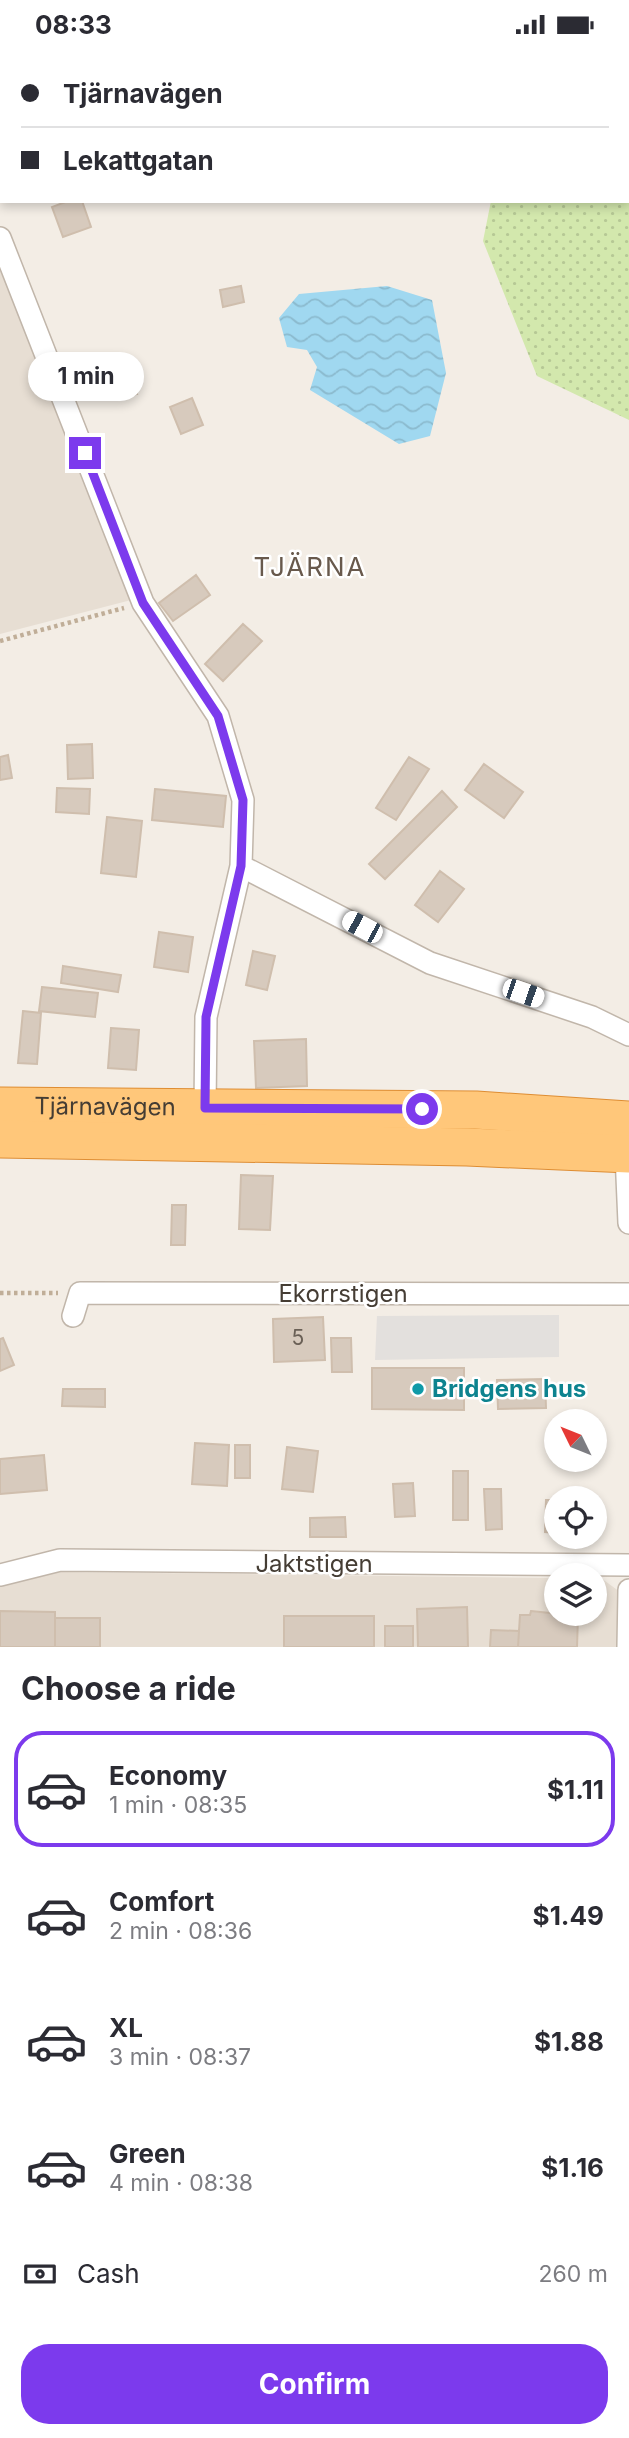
<!DOCTYPE html>
<html lang="en">
<head>
<meta charset="utf-8">
<style>
  :root { --surface:#fff; --page:#f7f7f7; --text:#2b2b33; --muted:#7c7c81; --line:#e1e1e2; --accent:#7c3aed }
  body { margin:0; font-family:Inter,sans-serif; background:var(--page); color:var(--text); height:100vh; display:flex; flex-direction:column; font-size:26px; white-space:nowrap }
  * { box-sizing:border-box; margin:0 }
  p { font-size:23px; color:var(--muted) }
  .icon { flex:none; width:38px; height:38px; fill:none; stroke:currentColor; stroke-width:2; stroke-linecap:round; stroke-linejoin:round }
  .map { position:relative; height:1598px; overflow:hidden }
  .side { display:flex; flex-direction:column; background:var(--surface); flex:1 }
  .side>* { flex:none }
  .banner { position:absolute; left:0px; top:0px; width:630px; height:154px; box-shadow:0 4px 10px #0003; display:grid; align-content:center; height:154px; padding:0 21px; background:var(--surface) }
  .needle { width:46px; rotate:313deg }
  .fabs { position:absolute; left:544px; top:1360px; display:grid; gap:14px }
  .fabs a { display:grid; place-items:center; width:63px; height:63px; border-radius:50%; background:var(--surface); box-shadow:0 4px 10px #0003; font-size:35px }
  .end { position:absolute; width:32px; height:32px; margin:-16px; border:9px solid #7c3aed; background:#fff; box-shadow:0 0 0 4px #fff }
  .from { border-radius:50% }
  .bubble { position:absolute; height:49px; border-radius:24px; background:var(--surface); box-shadow:0 4px 10px #0003; font-size:23px; font-weight:700; line-height:49px; text-align:center }
  .car { position:absolute; width:21px; height:42px; margin:-21px -10px; border-radius:9px; box-shadow:0 0 5px 2px #0007; background:linear-gradient(#fff 24%,#345 0 40%,#fff 0 76%,#345 0 86%,#fff 0) }
  .banner b { display:flex; align-items:center; gap:24px; height:66px; font-size:26px }
  .banner b+b { border-top:2px solid var(--line) }
  .banner i { width:18px; height:18px; background:var(--text) }
  ul { padding:0; list-style:none }
  li { display:flex; align-items:center; gap:21px; height:116px; margin:0 14px 10px; padding:0 7px; border:4px solid transparent; border-radius:28px }
  li div { flex:1 }
  li b { display:block; font-size:26px }
  li em { font-style:normal; font-weight:700 }
  li.active { border-color:var(--accent) }
  li>.icon { width:63px; height:63px; stroke-width:1.5 }
  h2 { padding:0 21px; font-size:32px; line-height:84px }
  .pay { display:flex; align-items:center; gap:18px; height:77px; padding:0 21px; font-size:26px }
  .pay p { margin-inline-start:auto }
  .action { display:flex; gap:14px; margin-top:auto; padding:14px 21px }
  .action a { flex:1; height:80px; border-radius:28px; background:var(--accent); color:#fff; font-size:28px; font-weight:700; line-height:80px; text-align:center }
  .status { display:flex; justify-content:space-between; align-items:center; height:49px; padding:0 35px; background:var(--surface); direction:ltr }
  .status svg { height:19px; fill:currentColor }
  .map>svg:first-child { display:block }
  .residential { fill:#e7ded3 }
  .grass { fill:url(#grass-dots) }
  .parking { fill:#e3e0dd }
  .water { fill:url(#water-waves) }
  .building { fill:#d7cabd; stroke:#cfbead; stroke-width:2 }
  .lines { fill:none; stroke-linecap:round; stroke-linejoin:round }
  .minor-casing { stroke:#c1b6aa; stroke-width:24 }
  .trunk-casing { stroke:#de8d33; stroke-width:39 }
  .path { stroke:#c0ae98; stroke-width:4.5; stroke-dasharray:3.5 3.5; stroke-linecap:butt }
  .minor { stroke:#fff; stroke-width:21 }
  .trunk { stroke:#ffc77a; stroke-width:37 }
  .route { stroke:#7c3aed; stroke-width:9 }
  .culture-dot { fill:#0f9aa8; stroke:#fff; stroke-width:2.5 }
  .labels { text-anchor:middle; stroke-width:5; stroke-linejoin:round; paint-order:stroke }
  .number-label { font-size:21px; fill:#6a6056 }
  .street-label { font-size:24px; fill:#453d34; stroke:#fff }
  .culture-label { font-size:24px; font-weight:bold; fill:#0d838f; stroke:#fff; text-anchor:start }
  .neighbourhood-label { font-size:26px; letter-spacing:2px; fill:#68594c; stroke:#fff }
</style>
</head>
<body>
<div class="status"><b>08:33</b><svg viewBox="0 0 49 12"><path d="M0 12V9h3v3zM5 12V6h3v6zM10 12V3h3v9zM15 12V0h3v12zM26 1h20v11H26zM47 4h2v5h-2z"/></svg></div>
<div class="map">
<svg width="629" height="1598" viewBox="0 0 629 1598">
  <defs>
    <pattern id="grass-dots" width="8" height="8" patternUnits="userSpaceOnUse" patternTransform="scale(1.75)"><rect width="8" height="8" fill="#d3e8ad"/><path d="M2 2h.1M6 6h.1" fill="none" stroke="#b6c895" stroke-width="1.8" stroke-linecap="round"/></pattern>
    <pattern id="water-waves" width="16" height="10" patternUnits="userSpaceOnUse" patternTransform="scale(1.75)"><rect width="16" height="10" fill="#a0d8f0"/><path d="M0 5q4-4 8 0t8 0" fill="none" stroke="#8bbace"/></pattern>
  </defs>
  <rect width="100%" height="100%" fill="#f3ede5"/>
  <path class="residential" d="M 0,221 L 135,550 L 0,585 Z
    M 61,1523 L 556,1529 L 556,1564 L 595,1564 L 595,1529 L 601,1529 L 620,1543 L 619,1598 L 0,1598 L 0,1536 Z"/>
  <path class="grass" d="M 521,0 L 629,0 L 629,371 L 537,327 L 483,192 L 491,152 L 628,152 L 628,2 Z"/>
  <path class="parking" d="M 559,1266 L 559,1308 L 375,1311 L 377,1267 Z"/>
  <path class="water" d="M 387,237 L 432,251 L 446,324 L 430,387 L 399,395 L 310,341 L 317,318 L 307,301 L 287,298 L 279,269 L 299,245 Z"/>
  <path class="building" d="M 68,152 L 82,152 L 91,178 L 63,188 L 52,158 Z
    M 241,237 L 244,253 L 223,258 L 220,241 Z
    M 134,332 L 137,345 L 118,349 L 115,336 Z
    M 192,349 L 203,376 L 181,385 L 170,358 Z
    M 196,526 L 210,546 L 173,572 L 159,554 Z
    M 243,575 L 262,592 L 223,632 L 205,615 Z
    M 92,695 L 93,729 L 68,730 L 67,696 Z
    M 8,706 L 12,729 L 0,731 L 0,708 Z
    M 409,708 L 429,720 L 396,771 L 376,759 Z
    M 484,715 L 523,743 L 504,769 L 465,741 Z
    M 57,739 L 90,740 L 89,765 L 56,763 Z
    M 155,740 L 226,747 L 223,778 L 152,771 Z
    M 442,742 L 457,758 L 385,830 L 369,815 Z
    M 107,768 L 142,772 L 136,828 L 101,824 Z
    M 440,822 L 464,840 L 438,873 L 415,856 Z
    M 159,883 L 193,888 L 188,923 L 154,918 Z
    M 253,902 L 275,907 L 267,941 L 246,936 Z
    M 63,917 L 121,926 L 118,943 L 61,934 Z
    M 42,938 L 98,944 L 95,968 L 39,962 Z
    M 23,962 L 41,964 L 37,1015 L 18,1014 Z
    M 111,979 L 139,981 L 136,1021 L 108,1019 Z
    M 306,990 L 307,1037 L 256,1039 L 254,992 Z
    M 241,1126 L 273,1127 L 270,1181 L 239,1180 Z
    M 172,1156 L 186,1156 L 185,1196 L 171,1196 Z
    M 323,1268 L 325,1311 L 274,1313 L 273,1270 Z
    M 3,1289 L 14,1316 L 0,1322 L 0,1290 Z
    M 331,1289 L 351,1289 L 352,1323 L 332,1323 Z
    M 372,1319 L 464,1319 L 464,1361 L 372,1360 Z
    M 545,1330 L 546,1359 L 498,1360 L 497,1331 Z
    M 63,1340 L 105,1340 L 105,1358 L 62,1357 Z
    M 195,1394 L 229,1396 L 227,1437 L 192,1435 Z
    M 235,1396 L 250,1396 L 250,1429 L 235,1429 Z
    M 287,1398 L 318,1402 L 313,1443 L 282,1440 Z
    M 44,1406 L 47,1441 L 0,1445 L 0,1410 Z
    M 453,1422 L 468,1422 L 468,1471 L 453,1471 Z
    M 413,1434 L 415,1467 L 395,1468 L 393,1435 Z
    M 484,1440 L 501,1440 L 502,1480 L 486,1481 Z
    M 546,1451 L 556,1451 L 556,1484 L 545,1483 Z
    M 345,1468 L 346,1488 L 310,1488 L 310,1469 Z
    M 467,1558 L 468,1598 L 418,1598 L 417,1560 Z
    M 0,1562 L 55,1563 L 55,1598 L 0,1598 Z
    M 531,1562 L 578,1567 L 577,1598 L 518,1598 L 520,1566 L 530,1566 Z
    M 284,1567 L 374,1567 L 374,1598 L 284,1598 Z
    M 55,1569 L 100,1569 L 100,1598 L 55,1598 Z
    M 385,1577 L 413,1577 L 413,1598 L 385,1598 Z
    M 491,1581 L 519,1582 L 518,1598 L 490,1598 Z"/>
  <g class="lines">
    <g class="minor-casing">
      <path id="minor" d="M 0,189 L 143,554 L 218,667 L 243,751 L 241,817 L 206,968 L 205,1059
        M 241,817 L 430,914 L 592,968 L 629,986
        M 626,1105 L 629,1174
        M 73,1267 L 80,1244 L 629,1245
        M 0,1526 L 60,1511 L 629,1516
        M 628,1598 L 629,1541"/>
    </g>
    <g class="trunk-casing">
      <g id="trunk">
        <path id="s1" d="M 0,1057 L 476,1061 L 629,1071"/>
        <path d="M 0,1090 L 467,1098 L 629,1105"/>
      </g>
    </g>
    <path class="path" d="M 60,2 L 64,0
      M 0,27 L 2,26
      M 0,592 L 124,559
      M 0,1244 L 58,1244"/>
    <use href="#minor" class="minor"/>
    <use href="#trunk" class="trunk"/>
  </g>
  <g class="lines">
    <path class="route" d="M 85,404 L 143,554 L 218,667 L 243,751 L 241,817 L 206,968 L 205,1059 L 422,1060"/>
  </g>
  <circle class="culture-dot" cx="418" cy="1340" r="7"/>
  <g class="labels">
    <g class="number-label">
      <text x="298" y="1296">5</text>
    </g>
    <g class="street-label">
      <text dy="8" stroke="none"><textPath href="#s1" startOffset="105">Tjärnavägen</textPath></text>
      <text x="343" y="1253">Ekorrstigen</text>
      <text x="314" y="1523">Jaktstigen</text>
    </g>
    <g class="culture-label">
      <text x="432" y="1348">Bridgens hus</text>
    </g>
    <g class="neighbourhood-label">
      <text x="310" y="527">TJÄRNA</text>
    </g>
  </g>
</svg>
<div class="fabs">
<a><svg class="needle" viewBox="-14 -14 28 28"><path d="M0-13l5 13h-10z" fill="#e53935"/><path d="M0 13l5-13h-10z" fill="#7c7c81"/></svg></a>
<a><svg class="icon" aria-label="locate" viewBox="0 0 24 24"><circle cx="12" cy="12" r="6"/><path d="M12 2v4M12 18v4M2 12h4M18 12h4"/></svg></a>
<a><svg class="icon" aria-label="layers" viewBox="0 0 24 24"><path d="M12 4l9 5-9 5-9-5zM3 14l9 5 9-5"/></svg></a>
</div>
<i class="end from" style="left:422px;top:1060px"></i>
<i class="end" style="left:85px;top:404px"></i>
<div class="bubble" style="left:28px;top:303px;width:116px">1 min</div>
<i class="car" style="left:362px;top:878px;rotate:298deg"></i>
<i class="car" style="left:523px;top:944px;rotate:109deg"></i>
<div class="banner">
<b><i class="from"></i>Tjärnavägen</b>
<b><i></i>Lekattgatan</b>
</div>
</div>
<section class="side">
<h2>Choose a ride</h2>
<ul>
<li class="active"><svg class="icon" aria-label="car" viewBox="0 0 24 24"><path d="M5 17H2v-5l4-1 3-4h7l3 4 3 1v5h-3M9 17h6M6 11h13"/><circle cx="7" cy="17" r="2"/><circle cx="17" cy="17" r="2"/></svg><div><b>Economy</b><p>1 min · 08:35</p></div><em>$1.11</em></li>
<li><svg class="icon" aria-label="car" viewBox="0 0 24 24"><path d="M5 17H2v-5l4-1 3-4h7l3 4 3 1v5h-3M9 17h6M6 11h13"/><circle cx="7" cy="17" r="2"/><circle cx="17" cy="17" r="2"/></svg><div><b>Comfort</b><p>2 min · 08:36</p></div><em>$1.49</em></li>
<li><svg class="icon" aria-label="car" viewBox="0 0 24 24"><path d="M5 17H2v-5l4-1 3-4h7l3 4 3 1v5h-3M9 17h6M6 11h13"/><circle cx="7" cy="17" r="2"/><circle cx="17" cy="17" r="2"/></svg><div><b>XL</b><p>3 min · 08:37</p></div><em>$1.88</em></li>
<li><svg class="icon" aria-label="car" viewBox="0 0 24 24"><path d="M5 17H2v-5l4-1 3-4h7l3 4 3 1v5h-3M9 17h6M6 11h13"/><circle cx="7" cy="17" r="2"/><circle cx="17" cy="17" r="2"/></svg><div><b>Green</b><p>4 min · 08:38</p></div><em>$1.16</em></li>
</ul>
<div class="pay"><svg class="icon" aria-label="cash" viewBox="0 0 24 24"><path d="M3 7h18v10H3z"/><circle cx="12" cy="12" r="2"/></svg>Cash<p>260 m</p></div>
<div class="action"><a>Confirm</a></div>
</section>
</body>
</html>
